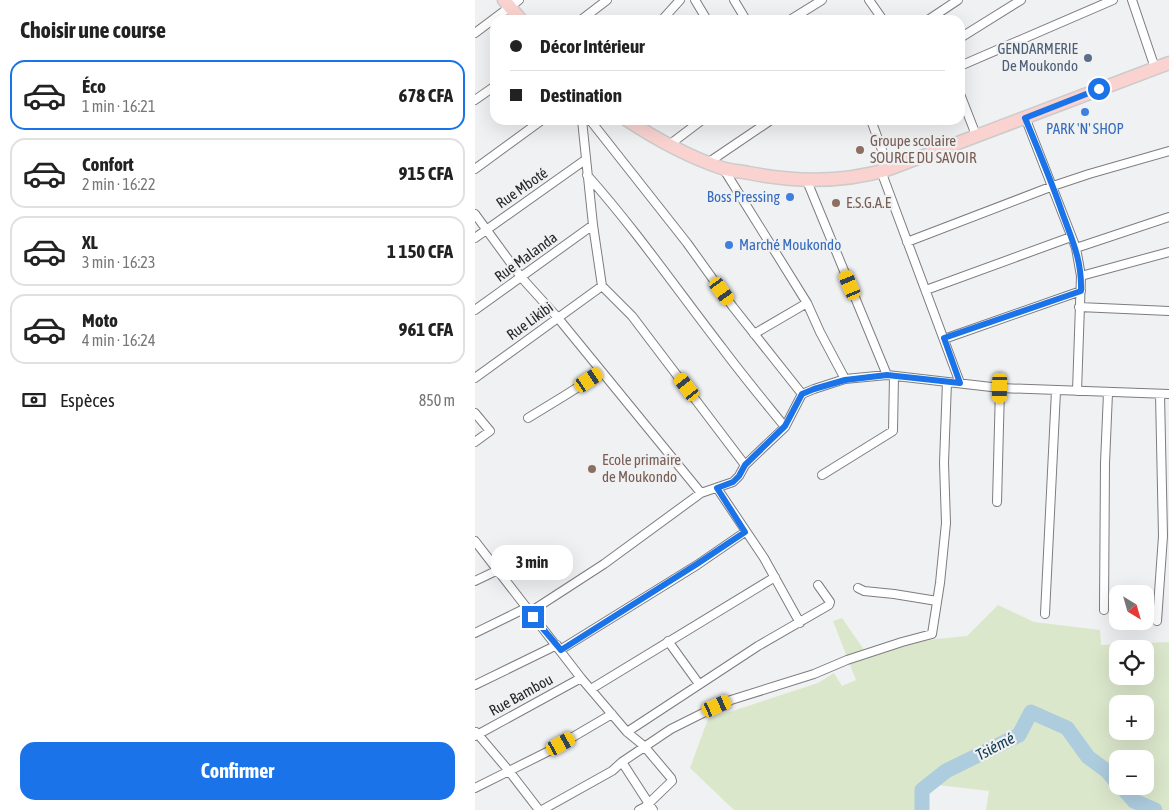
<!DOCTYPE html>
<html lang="fr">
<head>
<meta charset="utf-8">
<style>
  :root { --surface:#fff; --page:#f6f6f6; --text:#222; --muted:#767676; --line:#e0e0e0; --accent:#1a73e8 }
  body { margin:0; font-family:"Asap Condensed",sans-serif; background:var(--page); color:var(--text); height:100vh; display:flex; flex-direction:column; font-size:19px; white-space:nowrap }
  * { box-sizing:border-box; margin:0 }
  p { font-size:16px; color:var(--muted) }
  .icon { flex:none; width:28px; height:28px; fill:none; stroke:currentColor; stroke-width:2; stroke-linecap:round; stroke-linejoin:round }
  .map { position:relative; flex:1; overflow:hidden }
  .sheet { display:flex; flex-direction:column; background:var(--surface); width:475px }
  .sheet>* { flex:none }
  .top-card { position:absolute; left:15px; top:15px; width:475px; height:110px; border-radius:15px; box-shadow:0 5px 20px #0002; display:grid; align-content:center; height:110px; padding:0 20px; background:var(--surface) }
  .needle { width:32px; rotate:143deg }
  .controls { position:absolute; left:634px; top:585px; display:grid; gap:10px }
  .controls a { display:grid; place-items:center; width:45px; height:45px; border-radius:10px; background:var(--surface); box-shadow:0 5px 20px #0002; font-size:25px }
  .end { position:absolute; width:22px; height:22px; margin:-11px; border:6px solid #1a73e8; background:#fff; box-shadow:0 0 0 2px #fff }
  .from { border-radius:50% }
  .bubble { position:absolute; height:35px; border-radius:15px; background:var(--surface); box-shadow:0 5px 20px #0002; font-size:16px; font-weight:700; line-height:35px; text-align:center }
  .car { position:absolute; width:15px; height:30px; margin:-15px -8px; border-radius:6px; box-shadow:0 0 4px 1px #0007; background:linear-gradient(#f5c518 24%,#345 0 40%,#f5c518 0 76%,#345 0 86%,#f5c518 0) }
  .top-card b { display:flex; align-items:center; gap:18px; height:48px; font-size:19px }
  .top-card b+b { border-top:1px solid var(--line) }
  .top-card i { width:12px; height:12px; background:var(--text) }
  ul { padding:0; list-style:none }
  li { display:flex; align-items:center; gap:15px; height:70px; margin:0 10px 8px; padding:0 10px; border:2px solid var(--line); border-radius:15px }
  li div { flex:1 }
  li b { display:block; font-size:19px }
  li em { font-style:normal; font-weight:700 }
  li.selected { border-color:var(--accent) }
  li>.icon { width:45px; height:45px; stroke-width:1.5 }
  h2 { padding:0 20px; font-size:22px; line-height:60px }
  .pay { display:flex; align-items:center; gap:12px; height:55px; padding:0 20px; font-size:19px }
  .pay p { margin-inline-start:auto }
  .primary-button { display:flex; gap:10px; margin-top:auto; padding:10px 20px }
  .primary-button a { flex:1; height:58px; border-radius:15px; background:var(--accent); color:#fff; font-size:20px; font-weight:700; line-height:58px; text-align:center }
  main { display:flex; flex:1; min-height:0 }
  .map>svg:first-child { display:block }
  .green { fill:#dbe7cb; fill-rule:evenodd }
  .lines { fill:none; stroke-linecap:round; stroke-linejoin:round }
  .river { stroke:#adccde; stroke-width:15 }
  .minor-casing { stroke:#7d7d80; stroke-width:10 }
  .primary-casing { stroke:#cbcbcb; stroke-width:15 }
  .minor { stroke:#fff; stroke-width:8 }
  .primary { stroke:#fad3d0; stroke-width:12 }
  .route { stroke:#1a73e8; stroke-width:6 }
  .service-dot { fill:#5c6f8a; stroke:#f0f1f3; stroke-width:2 }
  .shop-dot { fill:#3f7fe0; stroke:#f0f1f3; stroke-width:2 }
  .education-dot { fill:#8d6e63; stroke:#f0f1f3; stroke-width:2 }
  .labels { text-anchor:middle; stroke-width:4.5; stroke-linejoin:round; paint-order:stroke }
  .service-label { font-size:15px; fill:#4e5e75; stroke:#f0f1f3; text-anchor:end }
  .shop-label { font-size:15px; fill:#366cbe; stroke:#f0f1f3 }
  .education-label { font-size:15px; fill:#785e54; stroke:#f0f1f3; text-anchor:start }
  .street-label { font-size:15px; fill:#272728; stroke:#f0f1f3 }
  .water-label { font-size:16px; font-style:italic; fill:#103b4f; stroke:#f0f1f3 }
</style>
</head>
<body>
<main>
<section class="sheet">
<h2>Choisir une course</h2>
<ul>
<li class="selected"><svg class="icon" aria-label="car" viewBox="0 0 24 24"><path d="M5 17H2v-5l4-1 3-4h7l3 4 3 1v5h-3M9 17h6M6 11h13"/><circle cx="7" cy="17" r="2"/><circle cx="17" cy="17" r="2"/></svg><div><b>Éco</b><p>1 min · 16:21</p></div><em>678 CFA</em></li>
<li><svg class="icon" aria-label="car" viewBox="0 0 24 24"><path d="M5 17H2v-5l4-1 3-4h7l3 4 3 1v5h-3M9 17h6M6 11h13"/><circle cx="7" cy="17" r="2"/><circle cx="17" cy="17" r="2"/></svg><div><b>Confort</b><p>2 min · 16:22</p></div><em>915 CFA</em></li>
<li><svg class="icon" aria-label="car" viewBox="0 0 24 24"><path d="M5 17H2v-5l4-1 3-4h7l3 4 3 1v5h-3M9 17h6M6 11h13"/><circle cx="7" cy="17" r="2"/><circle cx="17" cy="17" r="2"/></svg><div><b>XL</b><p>3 min · 16:23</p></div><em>1 150 CFA</em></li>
<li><svg class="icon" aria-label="car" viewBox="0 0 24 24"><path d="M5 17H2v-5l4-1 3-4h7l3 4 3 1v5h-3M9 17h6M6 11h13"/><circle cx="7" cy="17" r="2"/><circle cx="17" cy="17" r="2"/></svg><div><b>Moto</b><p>4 min · 16:24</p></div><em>961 CFA</em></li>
</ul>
<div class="pay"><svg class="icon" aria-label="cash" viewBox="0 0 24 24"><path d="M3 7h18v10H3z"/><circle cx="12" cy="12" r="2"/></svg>Espèces<p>850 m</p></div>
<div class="primary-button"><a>Confirmer</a></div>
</section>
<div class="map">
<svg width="694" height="810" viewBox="0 0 694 810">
  <rect width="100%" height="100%" fill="#f0f1f3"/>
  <path class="green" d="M 523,605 L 559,622 L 625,630 L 626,645 L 694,642 L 694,810 L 511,810 L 514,791 L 454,784 L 444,810 L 259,810 L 215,768 L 233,719 L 343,683 L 359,673 L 367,686 L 381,680 L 358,621 L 367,618 L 394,657 L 431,642 L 492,636 ZM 642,649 L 670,649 L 670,676 L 642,676 ZM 642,704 L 670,704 L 670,731 L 642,731 ZM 642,759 L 670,759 L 670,786 L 642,786 Z"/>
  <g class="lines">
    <path class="river" d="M 646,786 L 659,801 L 680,810
      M 447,810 L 447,790 L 471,771 L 544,735 L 556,712 L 592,728 L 613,757 L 632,771 L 642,783"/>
    <g class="minor-casing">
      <path id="minor" d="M 220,0 L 232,20
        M 259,0 L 271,20
        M 394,0 L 408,20
        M 657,0 L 680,68
        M 106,20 L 132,0
        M 187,20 L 205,0
        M 315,20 L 347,0
        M 453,20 L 483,0
        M 0,33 L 44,0
        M 485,38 L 546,0
        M 485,66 L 638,0
        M 485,94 L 501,135
        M 0,100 L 20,86
        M 550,117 L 601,248 L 606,276 L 602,391
        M 107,120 L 118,225 L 127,286 L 157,316 L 270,465
        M 115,120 L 212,243 L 258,307 L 327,394
        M 396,120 L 414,169
        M 194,145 L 227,120
        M 234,162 L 296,120
        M 248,168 L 332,303 L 345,332 L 370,379
        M 0,169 L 67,120
        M 406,171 L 485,383
        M 112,175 C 161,230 203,291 248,349 C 268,376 289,401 310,427
        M 332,181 L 412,375
        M 0,214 L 46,277 L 83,318 L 226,493
        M 0,238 L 110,160
        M 432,242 L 578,186 L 614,174 L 694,151
        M 601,248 L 694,217
        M 606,276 L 694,252
        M 451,290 L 596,237
        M 604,307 L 694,311
        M 0,310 L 118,225
        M 279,334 L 332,303
        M 469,339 L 606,291
        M 0,378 L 127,286
        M 0,413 L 15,431 L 0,442
        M 53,418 L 89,396 L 127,372
        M 347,475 L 418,431 L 419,376
        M 242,488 L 289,558 L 325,623
        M 522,502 L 525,388
        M 0,541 L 106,678 L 152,732 L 169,746 L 196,778 L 197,781 L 170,807 L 164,810
        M 0,581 L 23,570
        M 383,588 L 389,591 L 419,594 L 462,601
        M 629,610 L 630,463 L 633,393
        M 55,612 L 129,564 L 226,493 L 258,482 L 264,476 L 270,465 L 310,427 L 327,394 L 339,389 L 370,379 L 412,375 L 525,388 L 694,394
        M 570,614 L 581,391
        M 682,621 L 688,536 L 685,394
        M 0,633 L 51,608
        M 193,641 L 224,684
        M 85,650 L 222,565 L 270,532
        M 0,685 L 82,645
        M 116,689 L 300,577
        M 1,732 L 34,771 L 64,810
        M 152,732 L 283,646 L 354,605 L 355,602 L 343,585
        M 0,736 L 106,678
        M 147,762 L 178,810
        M 0,788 L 74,751 L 137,714
        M 67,810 L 137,771 L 147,762 L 196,729 L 228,713 L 256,700 L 339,674 L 372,660 L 427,642 L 457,634 L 465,583 L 471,523 L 469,463 L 472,382"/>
    </g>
    <g class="primary-casing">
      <path id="primary" d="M 29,0 L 46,20
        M 152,120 C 181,139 214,157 247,168 C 256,171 265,171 274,173 C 320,182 368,183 414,169 L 694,63"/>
    </g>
    <use href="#minor" class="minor"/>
    <use href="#primary" class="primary"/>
  </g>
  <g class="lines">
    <path class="route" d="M 58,617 L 86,650 L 222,564 L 270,532 L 242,488 L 258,482 L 264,476 L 270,465 L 310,426 L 327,394 L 339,389 L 370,380 L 412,375 L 485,383 L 469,338 L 606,291 C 607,260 597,240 587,212 C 576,180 563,149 550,118 L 624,89"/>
  </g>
  <circle class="service-dot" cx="613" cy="58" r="5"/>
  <g class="shop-dot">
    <circle cx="610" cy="112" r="5"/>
    <circle cx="315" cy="197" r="5"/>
    <circle cx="254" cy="245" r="5"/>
  </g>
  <g class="education-dot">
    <circle cx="385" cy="150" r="5"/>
    <circle cx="361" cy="203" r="5"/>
    <circle cx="117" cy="469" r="5"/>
  </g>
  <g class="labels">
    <g class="service-label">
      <text x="603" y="54">GENDARMERIE<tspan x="603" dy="17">De Moukondo</tspan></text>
    </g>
    <g class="shop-label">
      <text x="610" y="134">PARK 'N' SHOP</text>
      <text x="305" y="202" text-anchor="end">Boss Pressing</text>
      <text x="264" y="250" text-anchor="start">Marché Moukondo</text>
    </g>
    <g class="education-label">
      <text x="395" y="146">Groupe scolaire<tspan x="395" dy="17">SOURCE DU SAVOIR</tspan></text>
      <text x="371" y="208">E.S.G.A.E</text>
      <text x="127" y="465">Ecole primaire<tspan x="127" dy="17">de Moukondo</tspan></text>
    </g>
    <g class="street-label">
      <text transform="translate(47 188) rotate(-35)" y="5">Rue Mboté</text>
      <text transform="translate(51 257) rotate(-36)" y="5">Rue Malanda</text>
      <text transform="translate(55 321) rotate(-36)" y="5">Rue Likibi</text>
      <text transform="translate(46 695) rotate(-29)" y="5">Rue Bambou</text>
    </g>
    <g class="water-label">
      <text transform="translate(520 746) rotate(-28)" y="6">Tsiémé</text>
    </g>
  </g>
</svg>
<div class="controls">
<a><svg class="needle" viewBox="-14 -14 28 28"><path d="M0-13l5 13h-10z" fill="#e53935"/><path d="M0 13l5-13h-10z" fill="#767676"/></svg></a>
<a><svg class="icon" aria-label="locate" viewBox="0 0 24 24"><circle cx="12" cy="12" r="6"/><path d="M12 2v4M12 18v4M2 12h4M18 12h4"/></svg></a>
<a>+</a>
<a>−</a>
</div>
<i class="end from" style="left:624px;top:89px"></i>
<i class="end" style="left:58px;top:617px"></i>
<div class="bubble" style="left:16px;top:545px;width:82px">3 min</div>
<i class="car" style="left:375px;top:285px;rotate:337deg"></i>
<i class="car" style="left:247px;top:291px;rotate:144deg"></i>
<i class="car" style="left:114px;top:380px;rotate:56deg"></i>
<i class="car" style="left:212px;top:387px;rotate:323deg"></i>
<i class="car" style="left:525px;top:388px;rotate:181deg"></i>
<i class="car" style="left:242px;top:706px;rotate:66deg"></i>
<i class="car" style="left:86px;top:744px;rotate:61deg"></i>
<div class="top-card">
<b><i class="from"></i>Décor Intérieur</b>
<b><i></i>Destination</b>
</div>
</div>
</main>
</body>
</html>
